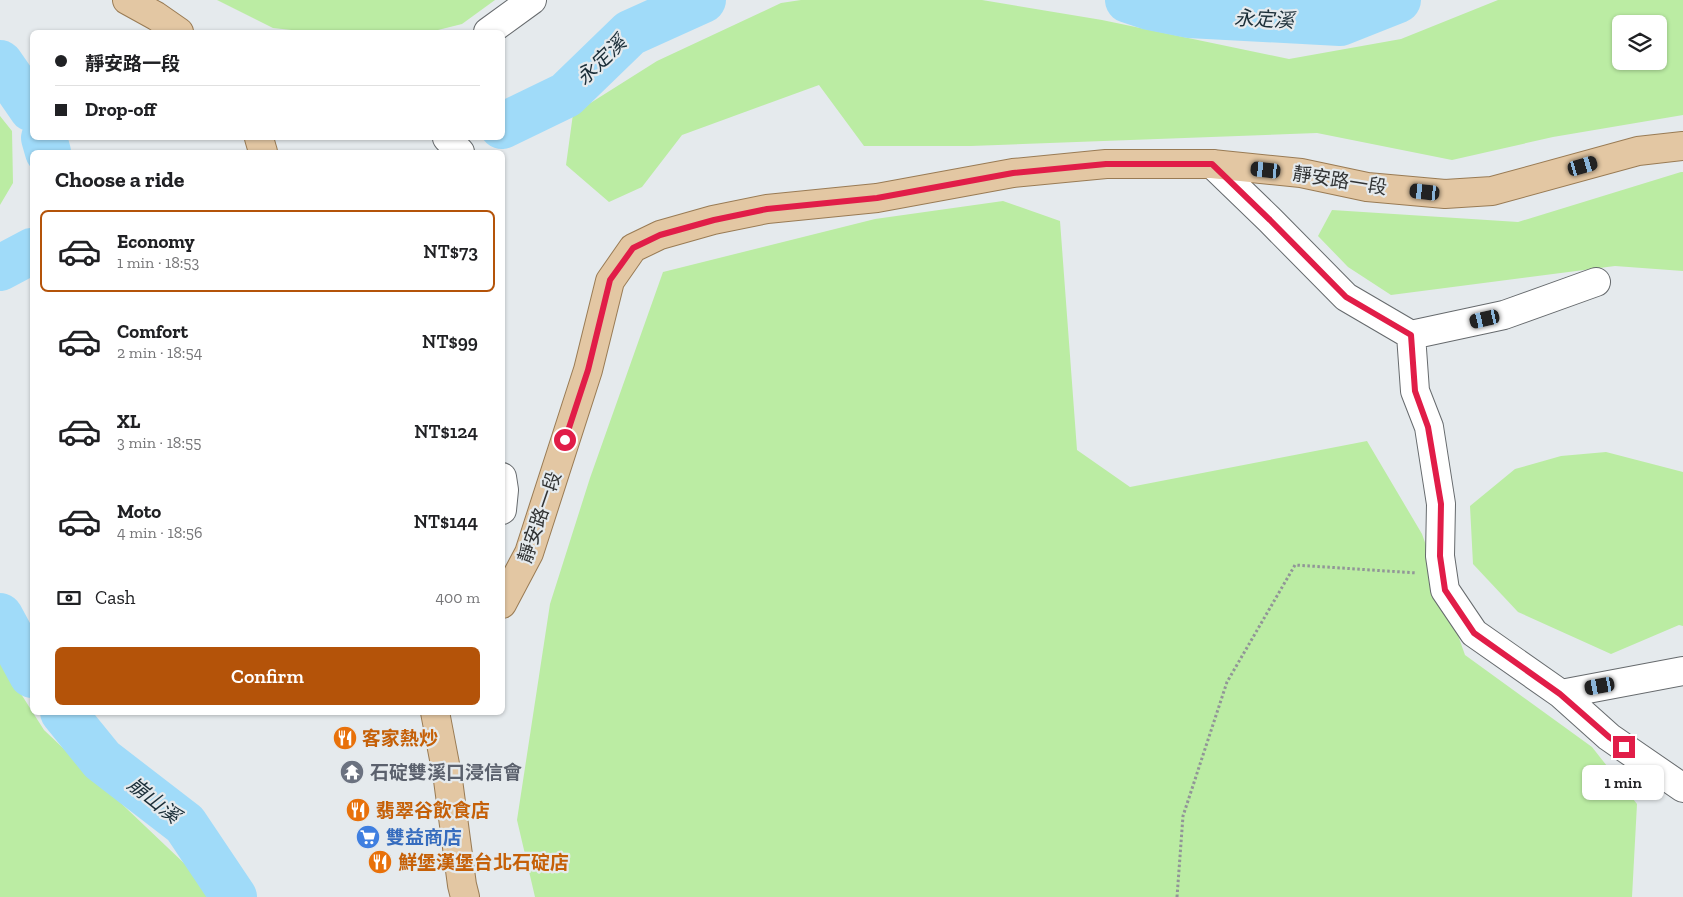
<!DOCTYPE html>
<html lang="en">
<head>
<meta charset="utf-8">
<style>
  :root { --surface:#fff; --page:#f6f6f6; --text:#202124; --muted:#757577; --line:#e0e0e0; --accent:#b45309 }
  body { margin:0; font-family:"Zilla Slab","Noto Sans TC",serif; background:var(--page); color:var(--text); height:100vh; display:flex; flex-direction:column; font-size:19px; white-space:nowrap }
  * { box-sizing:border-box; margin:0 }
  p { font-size:16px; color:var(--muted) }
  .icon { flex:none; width:28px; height:28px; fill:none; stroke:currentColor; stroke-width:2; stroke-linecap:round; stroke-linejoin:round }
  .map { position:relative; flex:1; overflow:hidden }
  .details { position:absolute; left:30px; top:150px; width:475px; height:565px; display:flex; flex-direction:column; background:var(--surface); border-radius:8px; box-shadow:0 1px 4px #0004 }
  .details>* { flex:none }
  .banner { position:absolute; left:30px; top:30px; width:475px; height:110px; border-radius:8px; box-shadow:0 1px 4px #0004; display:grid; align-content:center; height:110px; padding:0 25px; background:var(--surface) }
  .buttons { position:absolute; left:1612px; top:15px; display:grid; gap:10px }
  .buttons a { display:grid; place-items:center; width:55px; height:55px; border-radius:8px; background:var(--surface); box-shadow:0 1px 4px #0004; font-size:25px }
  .end { position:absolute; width:22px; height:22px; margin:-11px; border:6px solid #e11d48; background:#fff; box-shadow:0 0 0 2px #fff }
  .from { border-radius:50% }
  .bubble { position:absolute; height:35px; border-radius:8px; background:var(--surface); box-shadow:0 1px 4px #0004; font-size:16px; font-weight:600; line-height:35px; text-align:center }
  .car { position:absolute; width:15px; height:30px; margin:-15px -8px; border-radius:6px; box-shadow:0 0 4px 1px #0007; background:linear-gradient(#222 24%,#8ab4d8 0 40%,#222 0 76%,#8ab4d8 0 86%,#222 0) }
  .banner b { display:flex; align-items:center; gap:18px; height:48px; font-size:19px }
  .banner b+b { border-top:1px solid var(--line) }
  .banner i { width:12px; height:12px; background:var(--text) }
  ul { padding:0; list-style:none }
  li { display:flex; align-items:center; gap:15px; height:82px; margin:0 10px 8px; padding:0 15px; border:2px solid transparent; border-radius:8px }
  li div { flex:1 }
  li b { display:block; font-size:19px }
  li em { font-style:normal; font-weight:600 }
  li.current { border-color:var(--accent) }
  li>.icon { width:45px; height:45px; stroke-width:1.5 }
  h2 { padding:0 25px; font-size:22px; line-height:60px }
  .pay { display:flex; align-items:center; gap:12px; height:55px; padding:0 25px; font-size:19px }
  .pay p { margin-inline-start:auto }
  .action { display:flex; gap:10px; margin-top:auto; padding:10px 25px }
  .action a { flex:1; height:58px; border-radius:8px; background:var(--accent); color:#fff; font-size:20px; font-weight:600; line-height:58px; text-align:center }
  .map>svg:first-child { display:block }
  .green { fill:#bbeca3; fill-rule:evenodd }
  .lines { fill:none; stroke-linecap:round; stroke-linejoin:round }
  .river { stroke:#a0dbf9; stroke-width:46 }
  .minor-casing { stroke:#666a6d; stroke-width:30 }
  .major-casing { stroke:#997b54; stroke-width:30 }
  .path { stroke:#919597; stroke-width:3; stroke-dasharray:2.5 2.5; stroke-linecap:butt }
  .minor { stroke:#fff; stroke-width:28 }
  .major { stroke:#e3c7a3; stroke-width:28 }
  .route { stroke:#e11d48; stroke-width:6 }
  .labels { text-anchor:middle; stroke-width:4.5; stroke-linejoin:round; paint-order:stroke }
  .street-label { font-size:19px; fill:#313334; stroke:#e5eaed }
  .food-label { font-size:19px; font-weight:bold; fill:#c56008; stroke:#e5eaed; text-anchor:start }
  .worship-label { font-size:19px; font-weight:bold; fill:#5b616d; stroke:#e5eaed; text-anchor:start }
  .shop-label { font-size:19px; font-weight:bold; fill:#366cbe; stroke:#e5eaed; text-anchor:start }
  .water-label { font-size:20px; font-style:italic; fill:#1b2e38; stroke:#e5eaed }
</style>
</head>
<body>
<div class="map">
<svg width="1683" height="897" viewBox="0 0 1683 897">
  <rect width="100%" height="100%" fill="#e5eaed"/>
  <path class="green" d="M 217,0 L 495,0 L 462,24 L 430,32 L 310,32 L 273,28 Z
    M 801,0 L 982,0 L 1102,20 L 1289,59 L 1401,39 L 1498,0 L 1683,0 L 1683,115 L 1553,137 L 1452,160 L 1317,133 L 971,146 L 864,146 L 819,85 L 682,135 L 642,187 L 609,202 L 566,165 L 573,114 L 657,61 L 781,3 ZM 1621,24 L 1659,24 L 1659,61 L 1621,61 Z
    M 0,116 L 12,131 L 13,183 L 0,205 Z
    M 1681,172 L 1683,172 L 1683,271 L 1615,266 L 1391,295 L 1348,267 L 1318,236 L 1332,210 L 1518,222 Z
    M 1003,201 L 1060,221 L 1077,450 L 1130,487 L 1367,441 L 1422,534 L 1465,655 L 1592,747 L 1637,804 L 1632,897 L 535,897 L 517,820 L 550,604 L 590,478 L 663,272 L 875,219 Z
    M 1606,452 L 1683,472 L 1683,626 L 1679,625 L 1611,654 L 1518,612 L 1473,564 L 1470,506 L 1515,469 L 1561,456 Z
    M 0,661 L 44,730 L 207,885 L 214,897 L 0,897 Z"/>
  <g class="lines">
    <path class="river" d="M 1128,0 L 1149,7 L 1189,15 L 1340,23 L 1398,0
      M 0,63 L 32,109
      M 502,126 L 566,95 L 630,33 L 703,0
      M 44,138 L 48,152
      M 0,268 L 32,251
      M 0,616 L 32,675
      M 63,712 L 102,760 L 185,824 L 234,897"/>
    <g class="minor-casing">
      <path id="minor" d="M 488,32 L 532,0
        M 447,138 L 460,152
        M 1212,164 L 1270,220 L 1346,297 L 1411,335 L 1415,391 L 1429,427 L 1441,504 L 1440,556 L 1445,590 L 1474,633 L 1561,694 L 1609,737 L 1683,788
        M 1411,335 L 1504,315 L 1596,282
        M 502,477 L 504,490 L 502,510
        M 1561,694 L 1683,671"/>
    </g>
    <g class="major-casing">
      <path id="major" d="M 127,0 L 156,16 L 179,32
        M 259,138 L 263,152
        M 502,604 L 529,553 L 588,370 L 610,281 L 633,248 L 660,235 L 713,220 L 767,209 L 877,198 L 1013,173 L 1106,164 L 1212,164 L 1301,173 L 1367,187 L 1445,194 L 1492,191 L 1638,151 L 1683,146
        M 435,712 L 448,780 L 462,885 L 465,897"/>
    </g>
    <path class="path" d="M 1177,897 L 1183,816 L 1227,682 L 1295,565 L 1417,573"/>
    <use href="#minor" class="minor"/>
    <use href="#major" class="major"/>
  </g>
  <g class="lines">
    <path class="route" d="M 565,440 L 588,370 L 610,280 L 633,248 L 660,235 L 714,220 L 767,209 L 877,198 L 1013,173 L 1106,164 L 1212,164 L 1270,220 L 1346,297 L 1411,335 L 1415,391 L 1428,427 L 1441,504 L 1440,556 L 1445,590 L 1474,633 L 1560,694 L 1609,737 L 1624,747"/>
  </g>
  <defs>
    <g id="restaurant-disc" transform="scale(1.25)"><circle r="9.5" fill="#e8710a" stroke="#e5eaed"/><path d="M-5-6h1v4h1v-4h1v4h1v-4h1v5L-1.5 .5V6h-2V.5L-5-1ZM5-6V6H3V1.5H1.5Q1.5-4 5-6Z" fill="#fff"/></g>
    <g id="temple-disc" transform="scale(1.25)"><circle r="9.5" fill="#6b7280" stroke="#e5eaed"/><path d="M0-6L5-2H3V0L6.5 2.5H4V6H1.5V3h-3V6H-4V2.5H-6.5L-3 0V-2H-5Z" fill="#fff"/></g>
    <g id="supermarket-disc" transform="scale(1.25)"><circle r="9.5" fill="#3f7fe0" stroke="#e5eaed"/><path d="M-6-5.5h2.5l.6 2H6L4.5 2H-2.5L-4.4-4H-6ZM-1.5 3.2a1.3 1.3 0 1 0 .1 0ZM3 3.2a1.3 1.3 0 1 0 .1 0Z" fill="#fff"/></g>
  </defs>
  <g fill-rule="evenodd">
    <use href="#restaurant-disc" x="345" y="738"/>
    <use href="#temple-disc" x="352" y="772"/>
    <use href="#restaurant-disc" x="358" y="810"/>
    <use href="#supermarket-disc" x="368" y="837"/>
    <use href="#restaurant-disc" x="380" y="862"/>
  </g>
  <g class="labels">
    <g class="street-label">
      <text transform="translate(1340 180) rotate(9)" y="7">靜安路一段</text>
      <text transform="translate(539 517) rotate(-71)" y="7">靜安路一段</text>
    </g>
    <g class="food-label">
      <text x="362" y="745">客家熱炒</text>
      <text x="376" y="817">翡翠谷飲食店</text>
      <text x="398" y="869">鮮堡漢堡台北石碇店</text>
    </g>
    <g class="worship-label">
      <text x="370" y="779">石碇雙溪口浸信會</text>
    </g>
    <g class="shop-label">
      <text x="386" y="844">雙益商店</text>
    </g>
    <g class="water-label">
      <text transform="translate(1264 19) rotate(3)" y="7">永定溪</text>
      <text transform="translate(601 60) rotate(-44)" y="7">永定溪</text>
      <text transform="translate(154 800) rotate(38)" y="7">崩山溪</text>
    </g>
  </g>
</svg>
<div class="buttons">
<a><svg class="icon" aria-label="layers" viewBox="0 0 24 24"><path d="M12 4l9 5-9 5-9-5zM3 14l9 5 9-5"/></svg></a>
</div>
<i class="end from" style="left:565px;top:440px"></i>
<i class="end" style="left:1624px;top:747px"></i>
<div class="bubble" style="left:1582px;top:765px;width:82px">1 min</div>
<i class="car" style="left:1583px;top:166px;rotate:74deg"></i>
<i class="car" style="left:1266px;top:170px;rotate:276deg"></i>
<i class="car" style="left:1425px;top:192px;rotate:276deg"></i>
<i class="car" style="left:1485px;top:319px;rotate:257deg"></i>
<i class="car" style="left:1600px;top:686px;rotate:260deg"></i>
<div class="banner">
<b><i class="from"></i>靜安路一段</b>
<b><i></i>Drop-off</b>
</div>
<section class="details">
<h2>Choose a ride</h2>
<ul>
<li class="current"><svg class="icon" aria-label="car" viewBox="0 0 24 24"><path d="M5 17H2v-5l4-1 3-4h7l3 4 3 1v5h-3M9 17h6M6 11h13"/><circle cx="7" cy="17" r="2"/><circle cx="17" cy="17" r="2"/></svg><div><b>Economy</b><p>1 min · 18:53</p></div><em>NT$73</em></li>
<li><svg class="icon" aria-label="car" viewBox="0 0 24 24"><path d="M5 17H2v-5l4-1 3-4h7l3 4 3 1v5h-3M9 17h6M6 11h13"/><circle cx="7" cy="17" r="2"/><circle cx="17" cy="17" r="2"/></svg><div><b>Comfort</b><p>2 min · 18:54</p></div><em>NT$99</em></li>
<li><svg class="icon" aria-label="car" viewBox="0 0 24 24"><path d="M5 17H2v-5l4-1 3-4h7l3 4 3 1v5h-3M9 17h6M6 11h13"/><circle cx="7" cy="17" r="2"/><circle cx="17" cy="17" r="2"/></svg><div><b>XL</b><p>3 min · 18:55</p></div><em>NT$124</em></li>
<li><svg class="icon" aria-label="car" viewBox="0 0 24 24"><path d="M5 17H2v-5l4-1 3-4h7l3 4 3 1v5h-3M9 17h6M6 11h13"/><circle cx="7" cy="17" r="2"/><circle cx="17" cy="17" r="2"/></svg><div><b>Moto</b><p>4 min · 18:56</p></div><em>NT$144</em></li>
</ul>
<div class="pay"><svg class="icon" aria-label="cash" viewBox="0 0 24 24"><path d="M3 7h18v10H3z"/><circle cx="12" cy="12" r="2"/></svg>Cash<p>400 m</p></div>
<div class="action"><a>Confirm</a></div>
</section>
</div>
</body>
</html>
